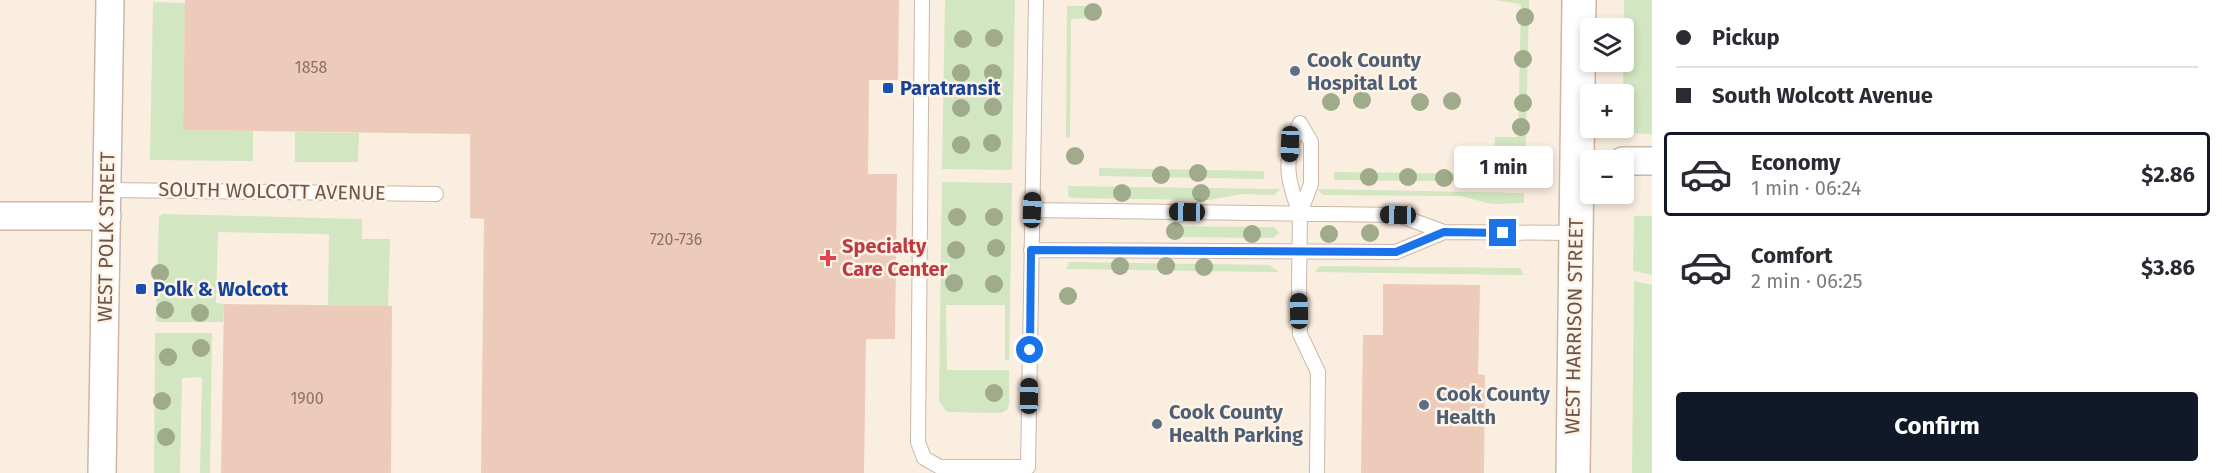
<!DOCTYPE html>
<html lang="en">
<head>
<meta charset="utf-8">
<style>
  :root { --surface:#fff; --page:#f2f2f3; --text:#2b2b33; --muted:#7c7c81; --line:#e1e1e2; --accent:#111827 }
  body { margin:0; font-family:"Fira Sans",sans-serif; background:var(--page); color:var(--text); height:100vh; display:flex; flex-direction:column; font-size:22px; white-space:nowrap }
  * { box-sizing:border-box; margin:0 }
  p { font-size:20px; color:var(--muted) }
  .icon { flex:none; width:33px; height:33px; fill:none; stroke:currentColor; stroke-width:2; stroke-linecap:round; stroke-linejoin:round }
  .map { position:relative; flex:1; overflow:hidden }
  .drawer { display:flex; flex-direction:column; background:var(--surface); width:570px }
  .drawer>* { flex:none }
  .top-card { display:grid; align-content:center; height:132px; padding:0 24px; background:var(--surface) }
  .controls { position:absolute; left:1580px; top:18px; display:grid; gap:12px }
  .controls a { display:grid; place-items:center; width:54px; height:54px; border-radius:6px; background:var(--surface); box-shadow:0 3px 9px #0003; font-size:30px }
  .end { position:absolute; width:27px; height:27px; margin:-14px; border:8px solid #1a73e8; background:#fff; box-shadow:0 0 0 3px #fff }
  .from { border-radius:50% }
  .bubble { position:absolute; height:42px; border-radius:6px; background:var(--surface); box-shadow:0 3px 9px #0003; font-size:20px; font-weight:700; line-height:42px; text-align:center }
  .car { position:absolute; width:18px; height:36px; margin:-18px -9px; border-radius:8px; box-shadow:0 0 4px 2px #0007; background:linear-gradient(#222 24%,#8ab4d8 0 40%,#222 0 76%,#8ab4d8 0 86%,#222 0) }
  .top-card b { display:flex; align-items:center; gap:21px; height:57px; font-size:22px }
  .top-card b+b { border-top:2px solid var(--line) }
  .top-card i { width:15px; height:15px; background:var(--text) }
  ul { padding:0; list-style:none }
  li { display:flex; align-items:center; gap:18px; height:84px; margin:0 12px 9px; padding:0 12px; border:3px solid transparent; border-radius:6px }
  li div { flex:1 }
  li b { display:block; font-size:22px }
  li em { font-style:normal; font-weight:700 }
  li.on { border-color:var(--accent) }
  li>.icon { width:54px; height:54px; stroke-width:1.5 }
  .cta { display:flex; gap:12px; margin-top:auto; padding:12px 24px }
  .cta a { flex:1; height:69px; border-radius:6px; background:var(--accent); color:#fff; font-size:24px; font-weight:700; line-height:69px; text-align:center }
  main { display:flex; flex:1; min-height:0 }
  .map>svg:first-child { display:block }
  .green { fill:#d2e6c1 }
  .building { fill:#edcbba }
  .lines { fill:none; stroke-linecap:round; stroke-linejoin:round }
  .lane-casing { stroke:#cbb8ab; stroke-width:16 }
  .street-casing { stroke:#cbb8ab; stroke-width:30 }
  .secondary-casing { stroke:#ceb7a9; stroke-width:36 }
  .lane { stroke:#fff; stroke-width:14 }
  .street { stroke:#fff; stroke-width:27 }
  .secondary { stroke:#fff; stroke-width:33 }
  .tree { fill:#9fab8a }
  .route { stroke:#1a73e8; stroke-width:8 }
  .service-dot { fill:#5c6f8a; stroke:#fdf3e6; stroke-width:2 }
  .transit-dot { fill:#1a4fb4; stroke:#fdf3e6; stroke-width:2 }
  .health-dot { fill:#e0444e; stroke:#fdf3e6; stroke-width:2 }
  .labels { text-anchor:middle; stroke-width:5; stroke-linejoin:round; paint-order:stroke }
  .number-label { font-size:16px; fill:#8e7266 }
  .service-label { font-size:20px; font-weight:bold; fill:#4e5e75; stroke:#fdf3e6; text-anchor:start }
  .transit-label { font-size:20px; font-weight:bold; fill:#164399; stroke:#fdf3e6; text-anchor:start }
  .street-label { font-size:20px; fill:#6e554a; stroke:#fdf3e6 }
  .health-label { font-size:20px; font-weight:bold; fill:#be3a42; stroke:#fdf3e6; text-anchor:start }
</style>
</head>
<body>
<main>
<div class="map">
<svg width="1652" height="473" viewBox="0 0 1652 473">
  <rect width="100%" height="100%" fill="#faeee0"/>
  <path class="green" d="M 945,0 L 1015,0 L 1012,170 L 942,169 Z
    M 1495,0 L 1529,0 L 1525,182 L 1334,180 L 1334,172 L 1494,174 L 1495,137 L 1518,137 L 1521,4 Z
    M 1624,0 L 1652,0 L 1652,134 L 1629,133 L 1623,124 Z
    M 153,2 L 185,3 L 183,130 L 253,131 L 253,161 L 150,160 Z
    M 1067,6 L 1098,6 L 1101,9 L 1101,15 L 1097,18 L 1071,19 L 1070,138 L 1066,137 Z
    M 295,132 L 359,133 L 358,162 L 295,162 Z
    M 1099,168 L 1264,171 L 1264,179 L 1099,176 Z
    M 942,182 L 1012,183 L 1009,360 L 1005,360 L 1005,305 L 946,305 L 947,370 L 1009,370 L 1009,405 L 1007,410 L 1001,413 L 947,412 L 939,401 Z
    M 1068,186 L 1280,189 L 1275,195 L 1242,194 L 1209,200 L 1072,198 L 1068,196 Z
    M 1317,189 L 1524,193 L 1524,203 L 1492,204 L 1460,196 L 1323,195 Z
    M 162,214 L 362,219 L 362,239 L 390,239 L 388,306 L 328,305 L 329,234 L 218,232 L 216,303 L 224,304 L 223,322 L 156,322 L 159,217 Z
    M 1634,216 L 1652,216 L 1652,275 L 1633,271 Z
    M 1168,226 L 1274,227 L 1279,233 L 1273,238 L 1167,237 Z
    M 1069,262 L 1269,265 L 1279,272 L 1066,269 Z
    M 1320,266 L 1520,268 L 1524,275 L 1315,272 Z
    M 1634,281 L 1652,285 L 1652,473 L 1632,473 Z
    M 155,333 L 212,333 L 210,473 L 200,473 L 202,377 L 182,378 L 180,473 L 154,473 Z"/>
  <path class="building" d="M 185,0 L 899,0 L 898,80 L 869,80 L 868,174 L 897,174 L 895,339 L 866,339 L 864,473 L 481,473 L 484,219 L 470,218 L 470,134 L 183,130 Z
    M 1383,284 L 1480,285 L 1478,374 L 1485,375 L 1484,473 L 1361,473 L 1363,335 L 1383,335 Z
    M 224,304 L 392,306 L 391,473 L 221,473 Z"/>
  <g class="lines">
    <g class="lane-casing">
      <path id="lane" d="M 922,0 L 918,442 L 924,458 L 940,467 L 1028,467 L 1036,0
        M 107,190 L 436,194
        M 1032,210 L 1398,215 L 1444,232 L 1575,233
        M 1300,213 C 1286,178 1283,159 1300,123 L 1311,142 L 1311,184 L 1300,213 L 1299,287 L 1300,334 L 1318,372 L 1317,473
        M 1031,250 L 1396,252 L 1444,232"/>
    </g>
    <g class="street-casing">
      <path id="street" d="M 1623,161 L 1652,161
        M 0,216 L 107,216
        M 102,473 L 110,0"/>
    </g>
    <g class="secondary-casing">
      <path id="secondary" d="M 1573,473 L 1579,0"/>
    </g>
    <use href="#lane" class="lane"/>
    <use href="#street" class="street"/>
    <use href="#secondary" class="secondary"/>
  </g>
  <g class="tree">
    <circle cx="1093" cy="12" r="9"/>
    <circle cx="1525" cy="17" r="9"/>
    <circle cx="994" cy="38" r="9"/>
    <circle cx="963" cy="39" r="9"/>
    <circle cx="1523" cy="59" r="9"/>
    <circle cx="961" cy="73" r="9"/>
    <circle cx="993" cy="73" r="9"/>
    <circle cx="1362" cy="100" r="9"/>
    <circle cx="1452" cy="101" r="9"/>
    <circle cx="1331" cy="102" r="9"/>
    <circle cx="1420" cy="102" r="9"/>
    <circle cx="1523" cy="103" r="9"/>
    <circle cx="993" cy="107" r="9"/>
    <circle cx="961" cy="108" r="9"/>
    <circle cx="1521" cy="127" r="9"/>
    <circle cx="992" cy="143" r="9"/>
    <circle cx="961" cy="145" r="9"/>
    <circle cx="1075" cy="156" r="9"/>
    <circle cx="1198" cy="173" r="9"/>
    <circle cx="1161" cy="175" r="9"/>
    <circle cx="1369" cy="177" r="9"/>
    <circle cx="1408" cy="177" r="9"/>
    <circle cx="1444" cy="178" r="9"/>
    <circle cx="1122" cy="193" r="9"/>
    <circle cx="1201" cy="193" r="9"/>
    <circle cx="957" cy="217" r="9"/>
    <circle cx="994" cy="217" r="9"/>
    <circle cx="1175" cy="231" r="9"/>
    <circle cx="1370" cy="233" r="9"/>
    <circle cx="1252" cy="234" r="9"/>
    <circle cx="1329" cy="234" r="9"/>
    <circle cx="996" cy="248" r="9"/>
    <circle cx="956" cy="250" r="9"/>
    <circle cx="1120" cy="266" r="9"/>
    <circle cx="1166" cy="266" r="9"/>
    <circle cx="1204" cy="267" r="9"/>
    <circle cx="160" cy="273" r="9"/>
    <circle cx="954" cy="283" r="9"/>
    <circle cx="994" cy="284" r="9"/>
    <circle cx="1068" cy="296" r="9"/>
    <circle cx="165" cy="310" r="9"/>
    <circle cx="200" cy="313" r="9"/>
    <circle cx="201" cy="348" r="9"/>
    <circle cx="168" cy="357" r="9"/>
    <circle cx="994" cy="393" r="9"/>
    <circle cx="162" cy="401" r="9"/>
    <circle cx="166" cy="437" r="9"/>
  </g>
  <g class="lines">
    <path class="route" d="M 1030,350 L 1031,250 L 1396,252 L 1444,232 L 1503,233"/>
  </g>
  <g class="service-dot">
    <circle cx="1295" cy="71" r="6"/>
    <circle cx="1424" cy="405" r="6"/>
    <circle cx="1157" cy="424" r="6"/>
  </g>
  <g class="transit-dot">
    <rect x="882" y="82" width="12" height="12" rx="3"/>
    <rect x="135" y="283" width="12" height="12" rx="3"/>
  </g>
  <path class="health-dot" d="M825 249h6v6h6v6h-6v6h-6v-6h-6v-6h6z"/>
  <g class="labels">
    <g class="number-label">
      <text x="311" y="73">1858</text>
      <text x="676" y="245">720-736</text>
      <text x="307" y="404">1900</text>
    </g>
    <g class="service-label">
      <text x="1307" y="67">Cook County<tspan x="1307" dy="23">Hospital Lot</tspan></text>
      <text x="1436" y="401">Cook County<tspan x="1436" dy="23">Health</tspan></text>
      <text x="1169" y="419">Cook County<tspan x="1169" dy="23">Health Parking</tspan></text>
    </g>
    <g class="transit-label">
      <text x="900" y="95">Paratransit</text>
      <text x="153" y="296">Polk &amp; Wolcott</text>
    </g>
    <g class="street-label">
      <text transform="translate(272 191) rotate(1)" y="7">SOUTH WOLCOTT AVENUE</text>
      <text transform="translate(106 237) rotate(-89)" y="7">WEST POLK STREET</text>
      <text transform="translate(1574 326) rotate(-89)" y="7">WEST HARRISON STREET</text>
    </g>
    <g class="health-label">
      <text x="842" y="253">Specialty<tspan x="842" dy="23">Care Center</tspan></text>
    </g>
  </g>
</svg>
<div class="controls">
<a><svg class="icon" aria-label="layers" viewBox="0 0 24 24"><path d="M12 4l9 5-9 5-9-5zM3 14l9 5 9-5"/></svg></a>
<a>+</a>
<a>−</a>
</div>
<i class="end from" style="left:1030px;top:350px"></i>
<i class="end" style="left:1503px;top:233px"></i>
<div class="bubble" style="left:1454px;top:146px;width:99px">1 min</div>
<i class="car" style="left:1290px;top:144px;rotate:182deg"></i>
<i class="car" style="left:1032px;top:210px;rotate:2deg"></i>
<i class="car" style="left:1187px;top:212px;rotate:271deg"></i>
<i class="car" style="left:1398px;top:215px;rotate:271deg"></i>
<i class="car" style="left:1299px;top:311px;rotate:359deg"></i>
<i class="car" style="left:1029px;top:396px;rotate:1deg"></i>
</div>
<section class="drawer">
<div class="top-card">
<b><i class="from"></i>Pickup</b>
<b><i></i>South Wolcott Avenue</b>
</div>
<ul>
<li class="on"><svg class="icon" aria-label="car" viewBox="0 0 24 24"><path d="M5 17H2v-5l4-1 3-4h7l3 4 3 1v5h-3M9 17h6M6 11h13"/><circle cx="7" cy="17" r="2"/><circle cx="17" cy="17" r="2"/></svg><div><b>Economy</b><p>1 min · 06:24</p></div><em>$2.86</em></li>
<li><svg class="icon" aria-label="car" viewBox="0 0 24 24"><path d="M5 17H2v-5l4-1 3-4h7l3 4 3 1v5h-3M9 17h6M6 11h13"/><circle cx="7" cy="17" r="2"/><circle cx="17" cy="17" r="2"/></svg><div><b>Comfort</b><p>2 min · 06:25</p></div><em>$3.86</em></li>
</ul>
<div class="cta"><a>Confirm</a></div>
</section>
</main>
</body>
</html>
